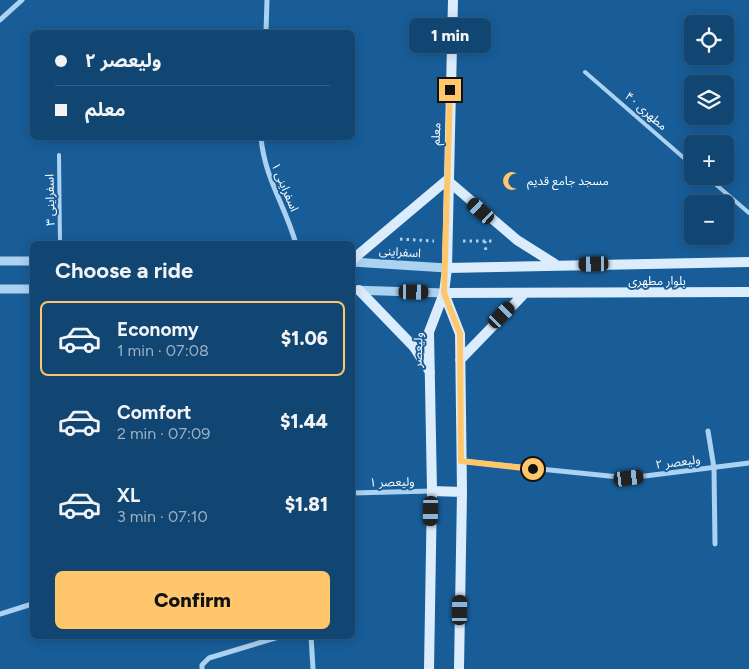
<!DOCTYPE html>
<html lang="en">
<head>
<meta charset="utf-8">
<style>
  :root { --surface:#124672; --page:#1f507a; --text:#f1f3f6; --muted:#9cb1c4; --line:#315e84; --accent:#ffc66c }
  body { margin:0; font-family:Figtree,"Noto Sans Arabic",sans-serif; background:var(--page); color:var(--text); height:100vh; display:flex; flex-direction:column; font-size:19px; white-space:nowrap }
  * { box-sizing:border-box; margin:0 }
  p { font-size:16px; color:var(--muted) }
  .icon { flex:none; width:28px; height:28px; fill:none; stroke:currentColor; stroke-width:2; stroke-linecap:round; stroke-linejoin:round }
  .map { position:relative; flex:1; overflow:hidden }
  .side { position:absolute; left:30px; top:241px; width:325px; height:398px; display:flex; flex-direction:column; background:var(--surface); border-radius:8px; box-shadow:0 2px 12px #0003,0 0 0 1px var(--line) }
  .side>* { flex:none }
  .guide { position:absolute; left:30px; top:30px; width:325px; height:110px; border-radius:8px; box-shadow:0 2px 12px #0003,0 0 0 1px var(--line); display:grid; align-content:center; height:110px; padding:0 25px; background:var(--surface) }
  .tools { position:absolute; left:684px; top:15px; display:grid; gap:10px }
  .tools a { display:grid; place-items:center; width:50px; height:50px; border-radius:8px; background:var(--surface); box-shadow:0 2px 12px #0003,0 0 0 1px var(--line); font-size:25px }
  .end { position:absolute; width:22px; height:22px; margin:-11px; border:6px solid #ffc66c; background:#111; box-shadow:0 0 0 2px #111 }
  .from { border-radius:50% }
  .bubble { position:absolute; height:35px; border-radius:8px; background:var(--surface); box-shadow:0 2px 12px #0003,0 0 0 1px var(--line); font-size:16px; font-weight:800; line-height:35px; text-align:center }
  .car { position:absolute; width:15px; height:30px; margin:-15px -8px; border-radius:6px; box-shadow:0 0 4px 1px #0007; background:linear-gradient(#222 24%,#8ab4d8 0 40%,#222 0 76%,#8ab4d8 0 86%,#222 0) }
  .guide b { display:flex; align-items:center; gap:18px; height:48px; font-size:19px }
  .guide b+b { border-top:1px solid var(--line) }
  .guide i { width:12px; height:12px; background:var(--text) }
  ul { padding:0; list-style:none }
  li { display:flex; align-items:center; gap:15px; height:75px; margin:0 10px 8px; padding:0 15px; border:2px solid transparent; border-radius:8px }
  li div { flex:1 }
  li b { display:block; font-size:19px }
  li em { font-style:normal; font-weight:800 }
  li.on { border-color:var(--accent) }
  li>.icon { width:45px; height:45px; stroke-width:1.5 }
  h2 { padding:0 25px; font-size:22px; line-height:60px }
  .cta { display:flex; gap:10px; margin-top:auto; padding:10px 25px }
  .cta a { flex:1; height:58px; border-radius:8px; background:var(--accent); color:#111; font-size:20px; font-weight:800; line-height:58px; text-align:center }
  .map>svg:first-child { display:block }
  .lines { fill:none; stroke-linecap:round; stroke-linejoin:round }
  .path { stroke:#acd2f1; stroke-width:3; stroke-dasharray:2.5 4; stroke-linecap:butt }
  .service { stroke:#acd2f1; stroke-width:4 }
  .minor { stroke:#acd2f1; stroke-width:5 }
  .tertiary { stroke:#acd2f1; stroke-width:9 }
  .secondary { stroke:#dbecfc; stroke-width:10 }
  .route { stroke:#ffc66c; stroke-width:6 }
  .labels { text-anchor:middle; stroke-width:4; stroke-linejoin:round; paint-order:stroke }
  .street-label { font-size:12px; fill:#fff; stroke:#185d98 }
  .poi-label { font-size:12px; fill:#fff; stroke:#185d98; text-anchor:start }
</style>
</head>
<body>
<div class="map">
<svg width="749" height="669" viewBox="0 0 749 669">
  <rect width="100%" height="100%" fill="#185d98"/>
  <g class="lines">
    <path class="path" d="M 400,239 L 434,241
      M 463,241 L 494,241
      M 485,241 L 486,253"/>
    <path class="service" d="M 585,72 L 692,165
      M 59,155 L 60,244
      M 706,176 L 749,213"/>
    <path class="minor" d="M 0,20 L 22,0
      M 266,32 L 267,0
      M 261,138 C 265,179 285,205 296,244
      M 708,431 L 714,468 L 715,544
      M 461,461 L 629,478 L 749,463
      M 352,493 L 432,491
      M 0,614 L 32,604
      M 311,636 L 313,669
      M 202,669 L 202,665 L 209,658 L 282,636"/>
    <path class="tertiary" d="M 0,261 L 32,261
      M 352,262 L 447,268
      M 0,289 L 32,289
      M 352,290 L 444,293"/>
    <path class="secondary" d="M 447,180 L 517,240 L 555,264
      M 352,260 L 447,180
      M 447,268 L 749,262
      M 359,290 L 414,347 L 430,372
      M 444,293 L 460,334 L 462,492 L 459,669
      M 444,293 L 749,292
      M 460,360 L 524,294
      M 432,491 L 462,492
      M 429,669 L 432,491 L 429,332 L 444,293 L 447,268 L 453,0"/>
  </g>
  <g class="lines">
    <path class="route" d="M 450,90 L 444,293 L 460,334 L 461,461 L 533,469"/>
  </g>
  <defs>
    <g id="mosque-bare" transform="scale(1.5)"><path d="M3.5-4.9A6 6 0 1 0 3.5 4.9A5 5 0 1 1 3.5-4.9Z" fill="#ffc66c" stroke="#185d98" stroke-width="2.5" paint-order="stroke"/></g>
  </defs>
  <g fill-rule="evenodd">
    <use href="#mosque-bare" x="512" y="181"/>
  </g>
  <g class="labels">
    <g class="street-label">
      <text transform="translate(646 111) rotate(41)" y="4">مطهری ۴۰</text>
      <text transform="translate(436 134) rotate(-88)" y="4">معلم</text>
      <text transform="translate(285 187) rotate(67)" y="4">اسفراینی ۱</text>
      <text transform="translate(50 200) rotate(-91)" y="4">اسفراینی ۳</text>
      <text transform="translate(400 252) rotate(4)" y="4">اسفراینی</text>
      <text x="657" y="285">بلوار مطهری</text>
      <text transform="translate(418 350) rotate(-88)" y="4">ولیعصر</text>
      <text transform="translate(678 462) rotate(-7)" y="4">ولیعصر ۲</text>
      <text transform="translate(392 482) rotate(-1)" y="4">ولیعصر ۱</text>
    </g>
    <g class="poi-label">
      <text x="527" y="185">مسجد جامع قدیم</text>
    </g>
  </g>
</svg>
<div class="tools">
<a><svg class="icon" aria-label="locate" viewBox="0 0 24 24"><circle cx="12" cy="12" r="6"/><path d="M12 2v4M12 18v4M2 12h4M18 12h4"/></svg></a>
<a><svg class="icon" aria-label="layers" viewBox="0 0 24 24"><path d="M12 4l9 5-9 5-9-5zM3 14l9 5 9-5"/></svg></a>
<a>+</a>
<a>−</a>
</div>
<i class="end from" style="left:533px;top:469px"></i>
<i class="end" style="left:450px;top:90px"></i>
<div class="bubble" style="left:409px;top:18px;width:82px">1 min</div>
<i class="car" style="left:481px;top:211px;rotate:312deg"></i>
<i class="car" style="left:594px;top:264px;rotate:269deg"></i>
<i class="car" style="left:414px;top:292px;rotate:91deg"></i>
<i class="car" style="left:502px;top:315px;rotate:45deg"></i>
<i class="car" style="left:629px;top:478px;rotate:83deg"></i>
<i class="car" style="left:431px;top:511px;rotate:181deg"></i>
<i class="car" style="left:460px;top:610px;rotate:1deg"></i>
<div class="guide">
<b><i class="from"></i>ولیعصر ۲</b>
<b><i></i>معلم</b>
</div>
<section class="side">
<h2>Choose a ride</h2>
<ul>
<li class="on"><svg class="icon" aria-label="car" viewBox="0 0 24 24"><path d="M5 17H2v-5l4-1 3-4h7l3 4 3 1v5h-3M9 17h6M6 11h13"/><circle cx="7" cy="17" r="2"/><circle cx="17" cy="17" r="2"/></svg><div><b>Economy</b><p>1 min · 07:08</p></div><em>$1.06</em></li>
<li><svg class="icon" aria-label="car" viewBox="0 0 24 24"><path d="M5 17H2v-5l4-1 3-4h7l3 4 3 1v5h-3M9 17h6M6 11h13"/><circle cx="7" cy="17" r="2"/><circle cx="17" cy="17" r="2"/></svg><div><b>Comfort</b><p>2 min · 07:09</p></div><em>$1.44</em></li>
<li><svg class="icon" aria-label="car" viewBox="0 0 24 24"><path d="M5 17H2v-5l4-1 3-4h7l3 4 3 1v5h-3M9 17h6M6 11h13"/><circle cx="7" cy="17" r="2"/><circle cx="17" cy="17" r="2"/></svg><div><b>XL</b><p>3 min · 07:10</p></div><em>$1.81</em></li>
</ul>
<div class="cta"><a>Confirm</a></div>
</section>
</div>
</body>
</html>
